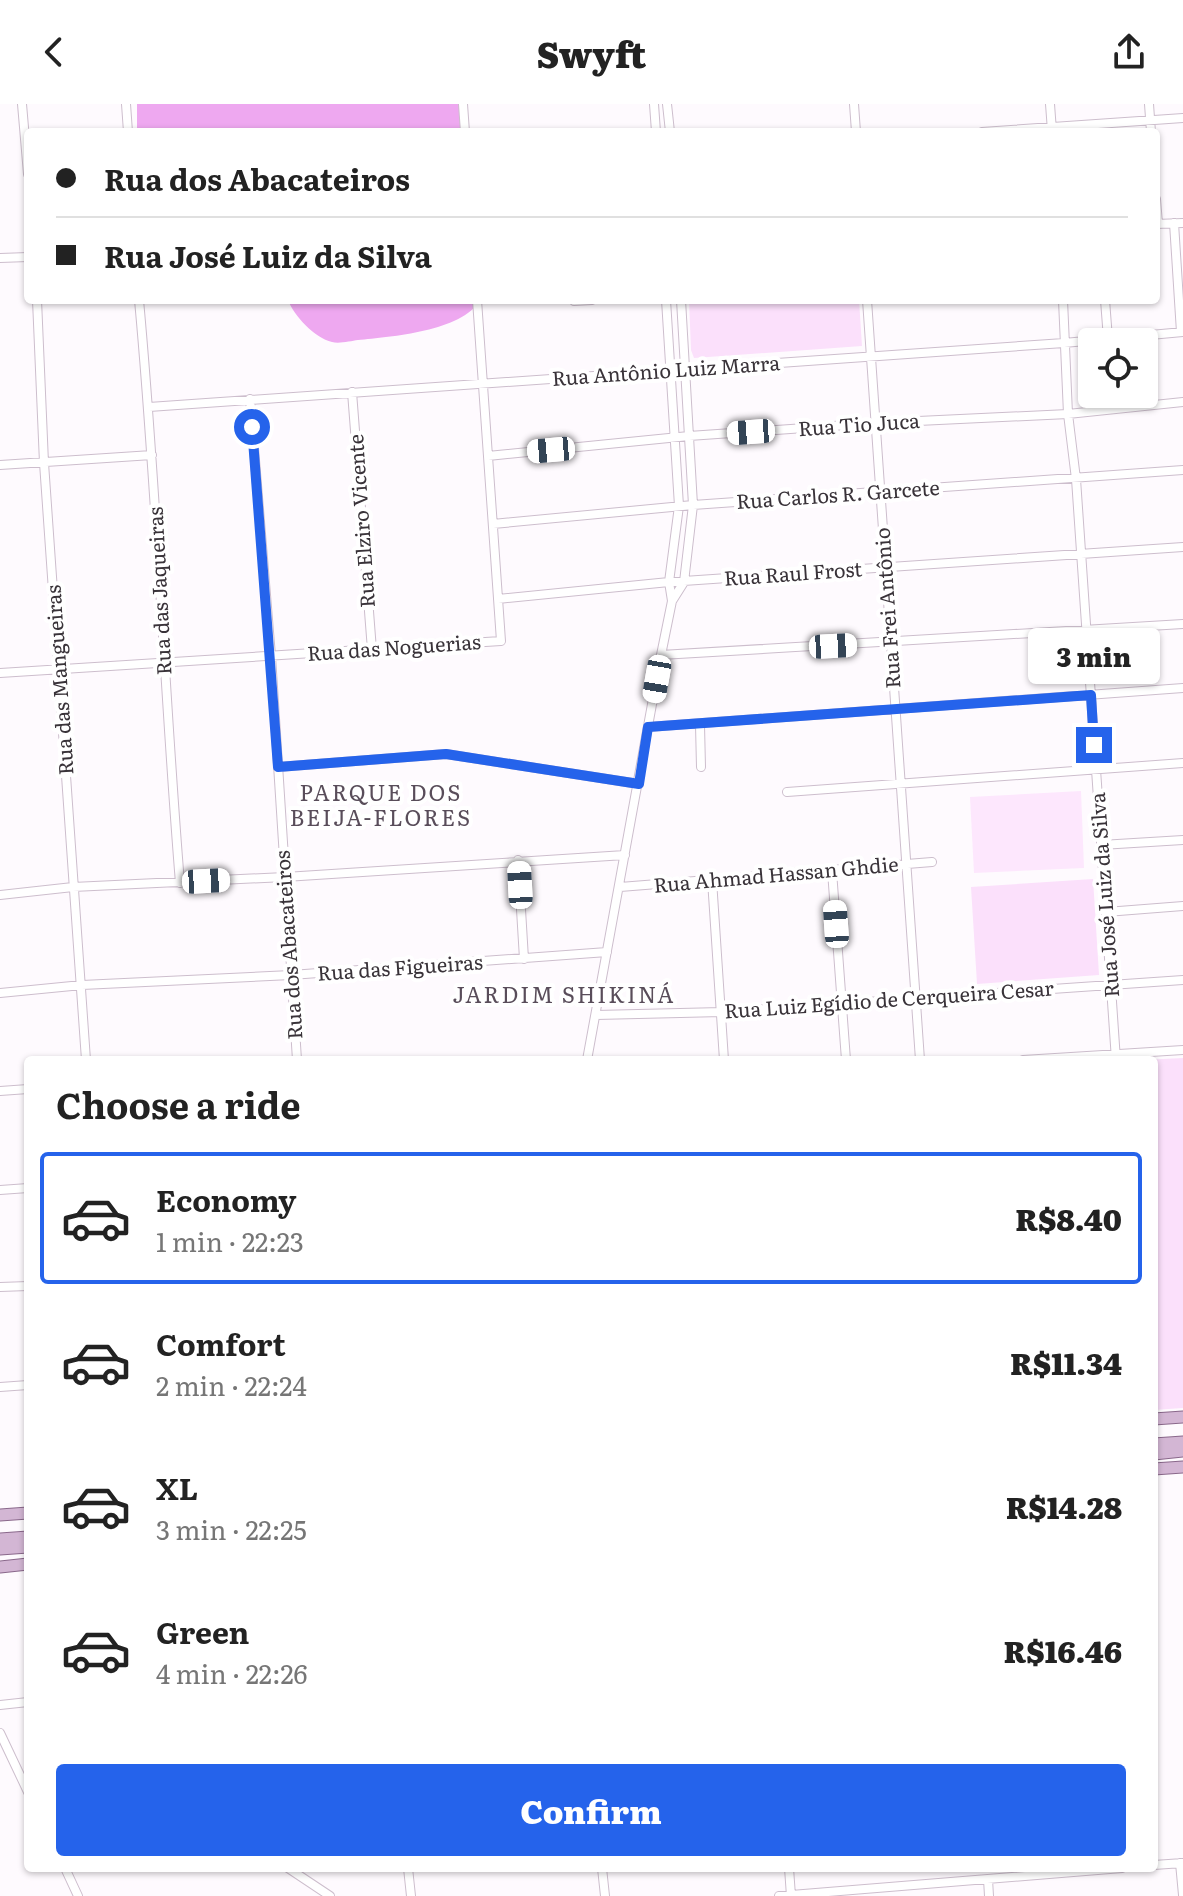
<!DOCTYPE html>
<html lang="en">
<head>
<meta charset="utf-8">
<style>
  :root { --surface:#fff; --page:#f6f6f6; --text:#222; --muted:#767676; --line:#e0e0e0; --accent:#2563eb }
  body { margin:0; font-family:Literata,serif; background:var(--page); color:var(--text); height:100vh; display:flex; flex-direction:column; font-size:30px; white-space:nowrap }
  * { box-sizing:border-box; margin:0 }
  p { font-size:26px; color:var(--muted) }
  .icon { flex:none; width:44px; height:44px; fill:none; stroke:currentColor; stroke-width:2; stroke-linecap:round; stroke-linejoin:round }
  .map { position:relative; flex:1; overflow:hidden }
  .details { position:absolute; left:24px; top:952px; width:1134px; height:816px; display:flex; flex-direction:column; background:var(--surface); border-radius:8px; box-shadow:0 2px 6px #0004 }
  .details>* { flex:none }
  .banner { position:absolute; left:24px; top:24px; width:1136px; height:176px; border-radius:8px; box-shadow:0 2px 6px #0004; display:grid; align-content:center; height:176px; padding:0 32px; background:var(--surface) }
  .buttons { position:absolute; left:1078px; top:224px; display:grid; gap:16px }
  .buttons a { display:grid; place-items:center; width:80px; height:80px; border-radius:8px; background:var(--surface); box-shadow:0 2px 6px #0004; font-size:40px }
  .end { position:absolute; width:36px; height:36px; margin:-18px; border:10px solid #2563eb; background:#fff; box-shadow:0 0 0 4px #fff }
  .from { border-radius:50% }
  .bubble { position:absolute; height:56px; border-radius:8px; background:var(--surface); box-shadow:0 2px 6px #0004; font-size:26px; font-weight:800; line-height:56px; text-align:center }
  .car { position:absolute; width:24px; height:48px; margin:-24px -12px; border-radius:10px; box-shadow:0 0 6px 2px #0007; background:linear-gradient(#fff 24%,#345 0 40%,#fff 0 76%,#345 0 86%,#fff 0) }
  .banner b { display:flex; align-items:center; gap:28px; height:76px; font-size:30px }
  .banner b+b { border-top:2px solid var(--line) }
  .banner i { width:20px; height:20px; background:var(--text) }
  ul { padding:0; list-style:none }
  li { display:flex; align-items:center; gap:24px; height:132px; margin:0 16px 12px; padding:0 16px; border:4px solid transparent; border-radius:8px }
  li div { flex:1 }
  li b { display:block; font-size:30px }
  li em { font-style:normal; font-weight:800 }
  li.on { border-color:var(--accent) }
  li>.icon { width:72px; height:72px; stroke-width:1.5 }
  h2 { padding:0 32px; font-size:36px; line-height:96px }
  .action { display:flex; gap:16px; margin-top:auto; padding:16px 32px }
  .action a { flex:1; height:92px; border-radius:8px; background:var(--accent); color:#fff; font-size:32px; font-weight:800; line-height:92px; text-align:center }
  header { display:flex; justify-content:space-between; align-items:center; height:104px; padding:0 32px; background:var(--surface); font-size:36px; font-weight:800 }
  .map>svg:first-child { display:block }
  .built { fill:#fde7fd }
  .green { fill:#fbe0fb }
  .forest { fill:#eea8f0 }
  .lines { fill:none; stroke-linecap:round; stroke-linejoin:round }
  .minor-casing { stroke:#cdbecd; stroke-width:10 }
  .major-casing { stroke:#8a688b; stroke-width:13 }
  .minor { stroke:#fff; stroke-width:8 }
  .major { stroke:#d3b6d4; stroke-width:11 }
  .route { stroke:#2563eb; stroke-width:10 }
  .labels { text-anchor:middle; stroke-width:8; stroke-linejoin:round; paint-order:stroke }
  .street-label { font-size:20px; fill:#393339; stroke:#fff }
  .neighbourhood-label { font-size:22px; letter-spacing:2px; fill:#594d5a; stroke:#fff }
</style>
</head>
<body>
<header><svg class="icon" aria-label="back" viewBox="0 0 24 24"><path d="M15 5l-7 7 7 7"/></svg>Swyft<svg class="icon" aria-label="share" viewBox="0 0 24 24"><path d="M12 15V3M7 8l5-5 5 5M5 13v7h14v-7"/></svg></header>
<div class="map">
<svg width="1183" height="1792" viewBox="0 0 1183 1792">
  <rect width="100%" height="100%" fill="#fefafe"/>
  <path class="built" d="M 1081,687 L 1084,764 L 974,769 L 970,693 Z"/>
  <path class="green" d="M 689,196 L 859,196 L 862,242 L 694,254 L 691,246 Z
    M 1093,775 L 1099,871 L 977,880 L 971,783 Z
    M 1183,954 L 1183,1304 L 1154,1306 L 1154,956 L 1142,956 Z"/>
  <path class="forest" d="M 137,0 L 463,0 L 467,28 L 137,28 Z
    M 288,196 L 480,196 C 463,227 390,233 358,236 C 351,237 339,240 332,238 C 315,234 294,212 288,196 Z"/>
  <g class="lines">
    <g class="minor-casing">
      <path id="minor" d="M 22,0 L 28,70
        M 126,0 L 128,28
        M 463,0 L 465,28
        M 654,0 L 656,28
        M 667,0 L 670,28
        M 854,0 L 856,28
        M 1050,0 L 1052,27
        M 1149,0 L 1151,28
        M 982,28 L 1183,14
        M 1156,95 L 1158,120
        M 1174,119 L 1181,228
        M 1156,120 L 1183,119
        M 0,154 L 28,153
        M 37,196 L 44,359 L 86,956
        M 139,196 C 157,390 164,584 180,779
        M 666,196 L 679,402 L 669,478 L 672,497
        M 867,196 L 920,956
        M 1063,196 L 1068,310 L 1076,375 L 1116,956
        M 1105,196 L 1108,235
        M 574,197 L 592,196
        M 352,288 L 372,546
        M 250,295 L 271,552 L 297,956
        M 149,303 L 1064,239 L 1183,228
        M 488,352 L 689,332 L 876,319 L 1068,310 L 1183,298
        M 0,361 L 152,351
        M 493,420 L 693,401 L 1183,366
        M 498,495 L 669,478 L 1183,443
        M 661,551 L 1183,520
        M 0,569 L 501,537 L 477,196
        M 700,621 L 701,663
        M 648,623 L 1183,584
        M 278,663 L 446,650 L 639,680
        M 787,688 L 1183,659
        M 1101,741 L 1183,736
        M 518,756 L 524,855
        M 832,767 L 846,956
        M 712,776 L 724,956
        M 620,783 L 932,758
        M 0,791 L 73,783 L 285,773 L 625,751
        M 1106,808 L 1183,802
        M 0,889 L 82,881 L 291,871 L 607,848
        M 596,911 L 722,908 L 1183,876
        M 587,956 L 661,551 L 672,497 L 684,478 L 693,401 L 681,196
        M 1023,956 L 1183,946
        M 0,987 L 28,985
        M 0,1086 L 28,1084
        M 0,1183 L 28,1182
        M 0,1283 L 28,1281
        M 0,1601 L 28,1598
        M 0,1629 L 28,1688
        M 1180,1759 L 1183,1791
        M 1154,1761 L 1183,1759
        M 65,1764 L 78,1792
        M 288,1764 L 330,1792
        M 408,1764 L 411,1792
        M 602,1764 L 605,1792
        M 789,1764 L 791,1792
        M 988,1775 L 989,1792
        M 779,1792 L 1122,1764"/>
    </g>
    <g class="major-casing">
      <path id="major" d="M 1154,1315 L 1183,1313
        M 1154,1340 L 1183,1338
        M 1154,1350 L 1183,1347
        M 1154,1365 L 1183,1363
        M 0,1411 L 28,1409
        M 0,1435 L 28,1433
        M 0,1445 L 28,1443
        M 0,1463 L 28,1460"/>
    </g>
    <use href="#minor" class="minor"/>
    <use href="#major" class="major"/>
  </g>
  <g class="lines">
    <path class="route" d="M 252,323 L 278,663 L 446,650 L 639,680 L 648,623 L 1091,591 L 1094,641"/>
  </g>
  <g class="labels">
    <g class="street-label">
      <text transform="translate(666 267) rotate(-4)" y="7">Rua Antônio Luiz Marra</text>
      <text transform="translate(859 321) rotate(-4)" y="7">Rua Tio Juca</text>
      <text transform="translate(838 391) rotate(-4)" y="7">Rua Carlos R. Garcete</text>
      <text transform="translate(362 417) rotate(-94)" y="7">Rua Elziro Vicente</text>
      <text transform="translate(793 470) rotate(-4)" y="7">Rua Raul Frost</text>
      <text transform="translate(160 487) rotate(-93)" y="7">Rua das Jaqueiras</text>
      <text transform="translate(888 504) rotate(-94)" y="7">Rua Frei Antônio</text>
      <text transform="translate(394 544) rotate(-4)" y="7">Rua das Noguerias</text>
      <text transform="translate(60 576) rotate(-94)" y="7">Rua das Mangueiras</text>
      <text transform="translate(776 771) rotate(-5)" y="7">Rua Ahmad Hassan Ghdie</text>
      <text transform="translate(1105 791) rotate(-94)" y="7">Rua José Luiz da Silva</text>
      <text transform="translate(289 841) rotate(-94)" y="7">Rua dos Abacateiros</text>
      <text transform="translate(400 864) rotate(-4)" y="7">Rua das Figueiras</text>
      <text transform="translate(889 896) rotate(-4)" y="7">Rua Luiz Egídio de Cerqueira Cesar</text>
    </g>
    <g class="neighbourhood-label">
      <text x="381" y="697">PARQUE DOS<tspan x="381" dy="25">BEIJA-FLORES</tspan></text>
      <text x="564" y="899">JARDIM SHIKINÁ</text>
    </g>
  </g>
</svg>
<div class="buttons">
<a><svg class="icon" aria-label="locate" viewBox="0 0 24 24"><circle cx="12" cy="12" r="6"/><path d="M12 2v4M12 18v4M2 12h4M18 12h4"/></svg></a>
</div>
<i class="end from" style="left:252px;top:323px"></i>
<i class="end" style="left:1094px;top:641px"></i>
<div class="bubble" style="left:1028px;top:524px;width:132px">3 min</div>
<i class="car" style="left:751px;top:328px;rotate:266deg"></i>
<i class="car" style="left:551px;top:346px;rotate:265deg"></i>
<i class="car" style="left:833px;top:542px;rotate:87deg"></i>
<i class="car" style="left:657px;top:575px;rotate:190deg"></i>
<i class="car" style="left:206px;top:777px;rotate:87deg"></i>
<i class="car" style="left:520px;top:781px;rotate:357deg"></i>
<i class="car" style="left:836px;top:820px;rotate:356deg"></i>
<div class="banner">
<b><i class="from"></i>Rua dos Abacateiros</b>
<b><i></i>Rua José Luiz da Silva</b>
</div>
<section class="details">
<h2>Choose a ride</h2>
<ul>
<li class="on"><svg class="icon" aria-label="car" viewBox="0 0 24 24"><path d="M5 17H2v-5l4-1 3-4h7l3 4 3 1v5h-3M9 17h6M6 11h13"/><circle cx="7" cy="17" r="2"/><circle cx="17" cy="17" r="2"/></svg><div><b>Economy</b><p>1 min · 22:23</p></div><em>R$8.40</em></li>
<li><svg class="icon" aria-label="car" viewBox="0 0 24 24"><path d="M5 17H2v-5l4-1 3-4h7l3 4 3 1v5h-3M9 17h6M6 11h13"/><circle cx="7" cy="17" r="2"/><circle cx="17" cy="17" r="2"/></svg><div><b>Comfort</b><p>2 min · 22:24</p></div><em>R$11.34</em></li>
<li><svg class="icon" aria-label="car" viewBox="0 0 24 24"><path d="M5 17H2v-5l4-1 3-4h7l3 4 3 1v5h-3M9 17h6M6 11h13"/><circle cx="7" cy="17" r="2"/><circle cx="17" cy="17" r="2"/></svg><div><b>XL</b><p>3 min · 22:25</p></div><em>R$14.28</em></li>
<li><svg class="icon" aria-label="car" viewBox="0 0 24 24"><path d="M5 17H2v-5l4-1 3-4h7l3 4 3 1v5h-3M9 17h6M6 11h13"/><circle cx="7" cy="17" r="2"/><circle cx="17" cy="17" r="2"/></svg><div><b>Green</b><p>4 min · 22:26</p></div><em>R$16.46</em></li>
</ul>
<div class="action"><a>Confirm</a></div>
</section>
</div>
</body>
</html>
